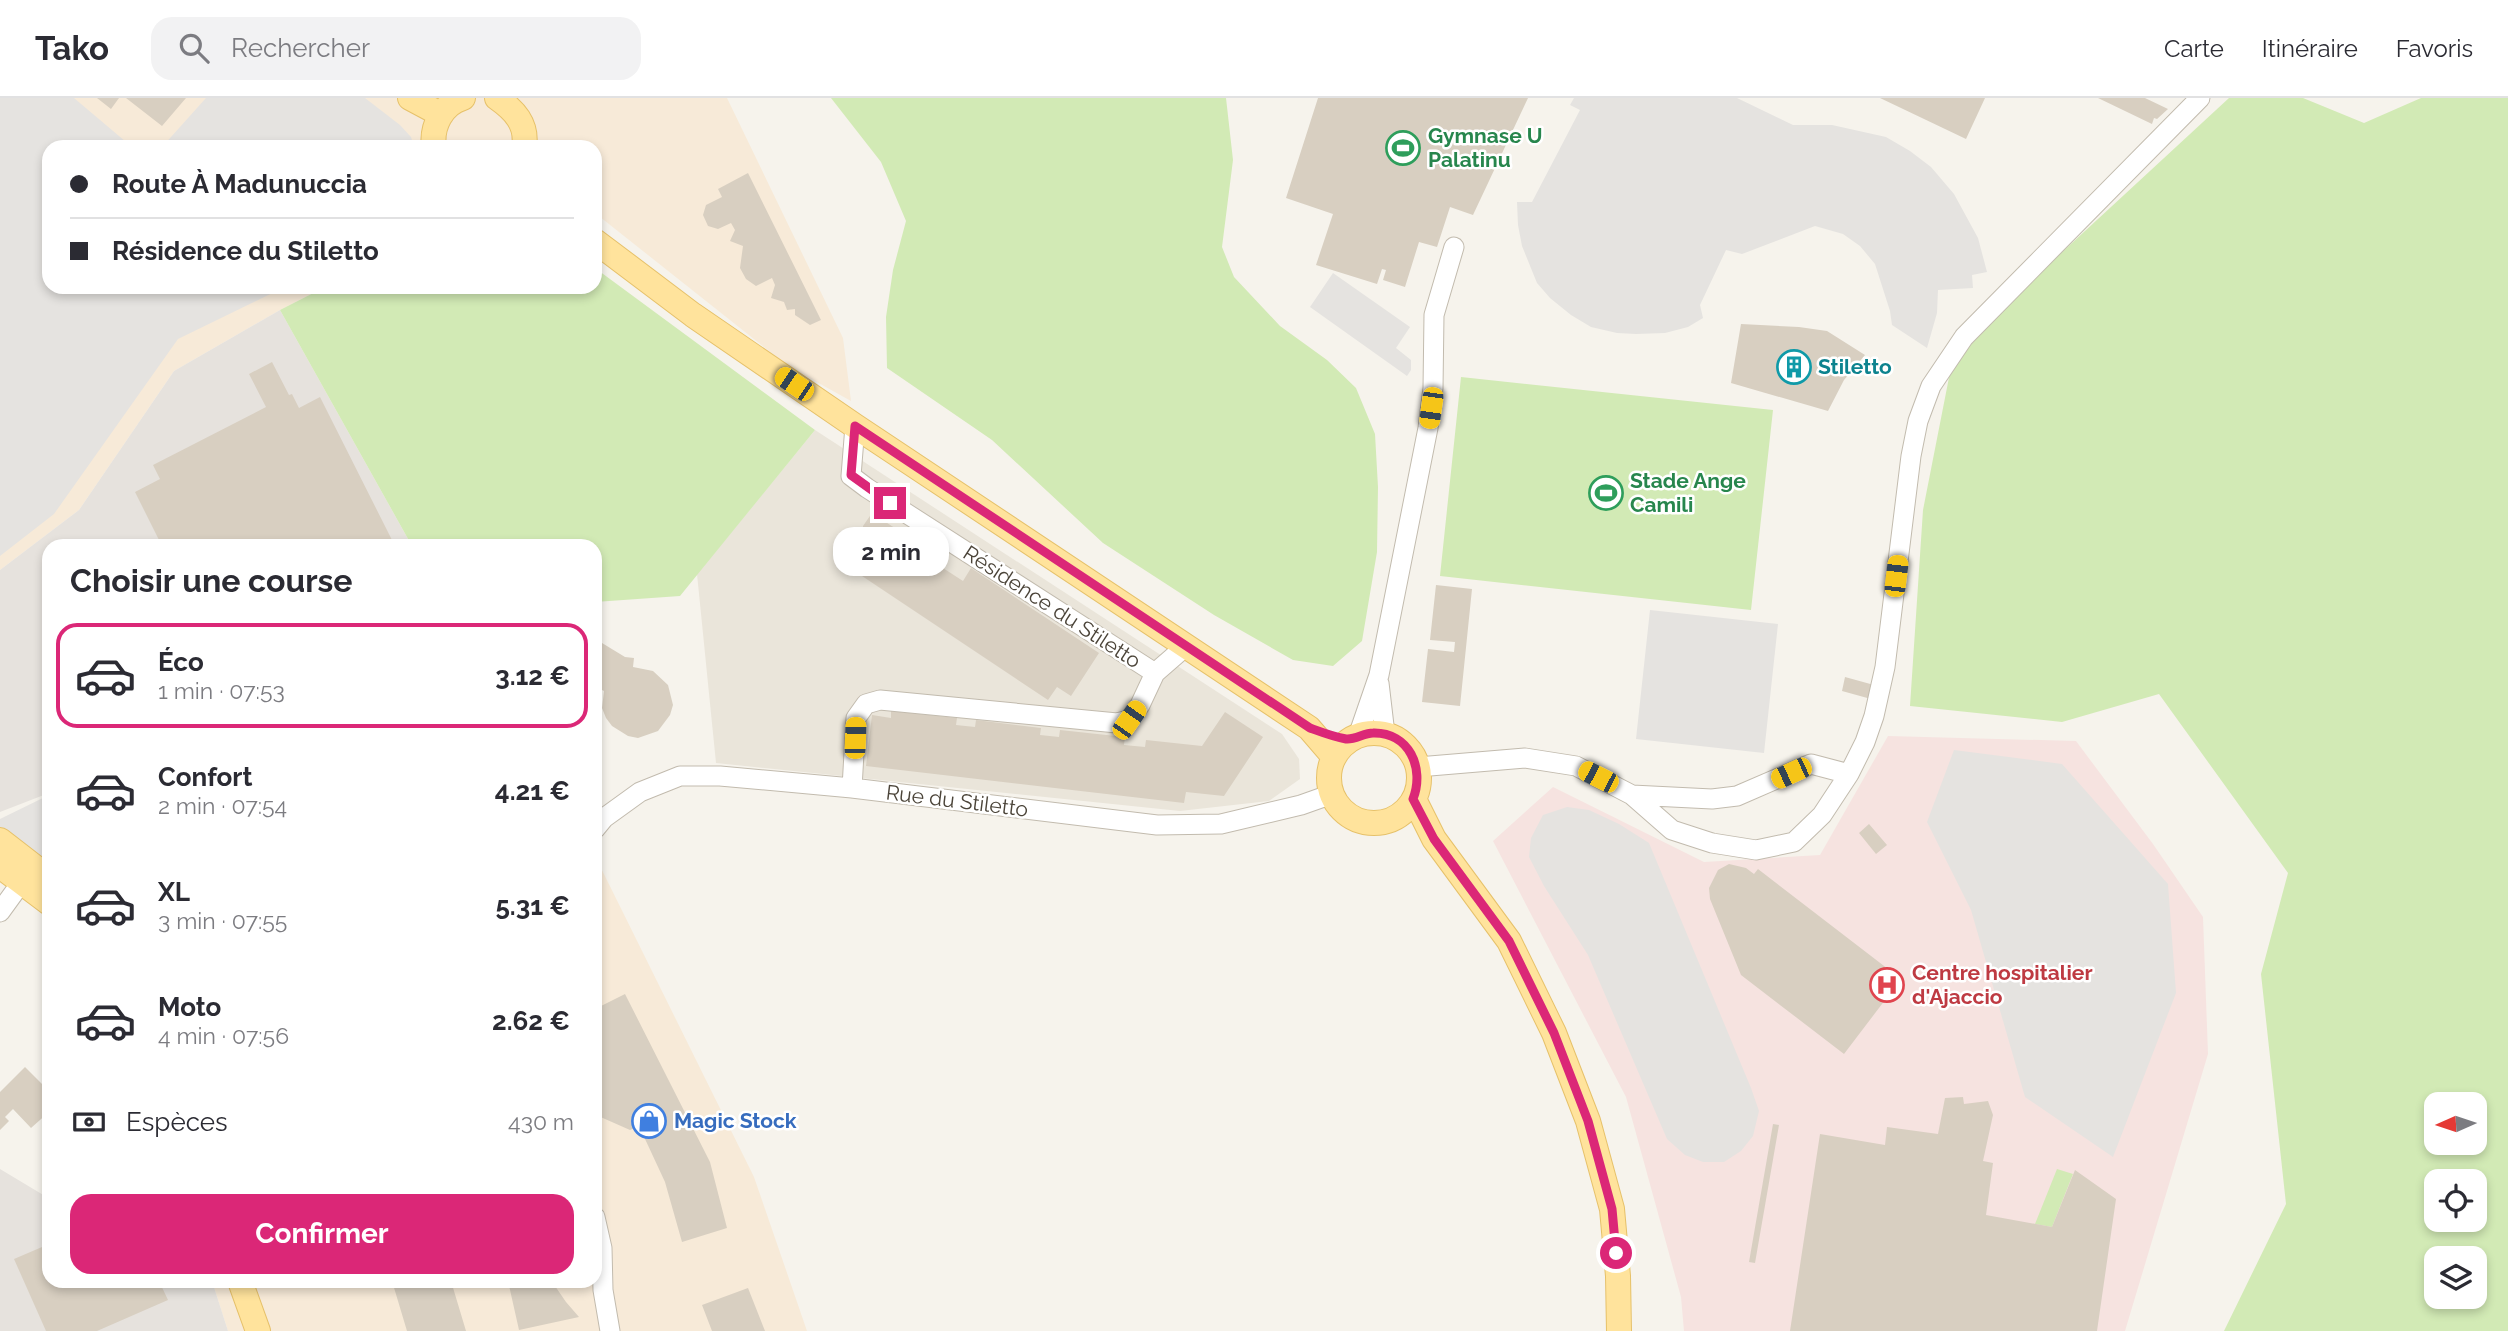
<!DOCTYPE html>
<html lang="fr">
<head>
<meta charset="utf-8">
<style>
  :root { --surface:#fff; --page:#f2f2f3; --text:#2b2b33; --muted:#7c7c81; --line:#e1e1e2; --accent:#db2777 }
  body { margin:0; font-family:Raleway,sans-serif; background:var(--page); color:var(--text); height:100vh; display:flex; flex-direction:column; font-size:26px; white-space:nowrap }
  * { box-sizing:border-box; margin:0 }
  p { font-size:23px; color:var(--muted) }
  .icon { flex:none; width:38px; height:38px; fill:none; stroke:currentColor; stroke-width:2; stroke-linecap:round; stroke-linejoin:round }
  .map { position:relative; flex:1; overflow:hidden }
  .details { position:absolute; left:42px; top:441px; width:560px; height:749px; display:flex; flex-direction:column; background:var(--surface); border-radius:21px; box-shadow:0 4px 10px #0003 }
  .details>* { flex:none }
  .top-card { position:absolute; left:42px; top:42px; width:560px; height:154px; border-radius:21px; box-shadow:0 4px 10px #0003; display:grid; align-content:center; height:154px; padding:0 28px; background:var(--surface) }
  .needle { width:46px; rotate:267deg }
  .controls { position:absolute; left:2424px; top:994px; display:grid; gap:14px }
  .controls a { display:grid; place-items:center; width:63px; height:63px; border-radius:14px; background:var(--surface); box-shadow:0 4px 10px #0003; font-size:35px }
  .end { position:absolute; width:32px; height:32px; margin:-16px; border:9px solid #db2777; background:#fff; box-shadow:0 0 0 4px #fff }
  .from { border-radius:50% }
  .bubble { position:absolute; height:49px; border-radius:21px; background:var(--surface); box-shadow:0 4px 10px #0003; font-size:23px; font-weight:700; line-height:49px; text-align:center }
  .car { position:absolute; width:21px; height:42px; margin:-21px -10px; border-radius:9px; box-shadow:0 0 5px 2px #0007; background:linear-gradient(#f5c518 24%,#345 0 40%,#f5c518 0 76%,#345 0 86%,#f5c518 0) }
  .top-card b { display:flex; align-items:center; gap:24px; height:66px; font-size:26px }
  .top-card b+b { border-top:2px solid var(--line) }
  .top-card i { width:18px; height:18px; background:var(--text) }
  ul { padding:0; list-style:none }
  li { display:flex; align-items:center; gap:21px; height:105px; margin:0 14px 10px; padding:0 14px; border:4px solid transparent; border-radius:21px }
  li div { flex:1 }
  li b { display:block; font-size:26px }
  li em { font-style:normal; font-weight:700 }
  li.active { border-color:var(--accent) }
  li>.icon { width:63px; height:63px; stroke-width:1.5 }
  h2 { padding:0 28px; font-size:32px; line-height:84px }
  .pay { display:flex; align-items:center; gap:18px; height:77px; padding:0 28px; font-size:26px }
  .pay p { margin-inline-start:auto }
  .button { display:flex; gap:14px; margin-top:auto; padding:14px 28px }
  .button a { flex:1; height:80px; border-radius:21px; background:var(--accent); color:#fff; font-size:28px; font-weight:700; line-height:80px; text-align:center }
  header { display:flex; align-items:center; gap:42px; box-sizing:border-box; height:98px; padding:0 35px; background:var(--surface); border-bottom:2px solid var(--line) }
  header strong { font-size:33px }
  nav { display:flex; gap:38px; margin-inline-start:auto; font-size:24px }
  .search { width:490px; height:63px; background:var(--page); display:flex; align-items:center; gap:18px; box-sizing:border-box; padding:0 24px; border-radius:21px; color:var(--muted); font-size:26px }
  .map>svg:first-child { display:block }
  .residential { fill:#eae5da }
  .commercial { fill:#f7ead8 }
  .industrial { fill:#e6e2dd }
  .medical { fill:#f6e3e0 }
  .green { fill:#d2eab5; fill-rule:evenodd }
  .parking { fill:#e5e3e0 }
  .building { fill:#d8cfc1 }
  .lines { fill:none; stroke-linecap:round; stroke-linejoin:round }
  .minor-casing { stroke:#c2bbae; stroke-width:21 }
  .major-casing { stroke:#e6c16a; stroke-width:26 }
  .minor { stroke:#fff; stroke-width:19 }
  .major { stroke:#ffe39c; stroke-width:24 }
  .route { stroke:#db2777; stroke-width:9 }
  .labels { text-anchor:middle; stroke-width:5; stroke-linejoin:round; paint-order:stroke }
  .leisure-label { font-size:21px; font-weight:bold; fill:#27864d; stroke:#fff; text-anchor:start }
  .culture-label { font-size:21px; font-weight:bold; fill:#0d838f; stroke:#fff; text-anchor:start }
  .street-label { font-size:21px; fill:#4b4439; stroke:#fff }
  .health-label { font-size:21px; font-weight:bold; fill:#be3a42; stroke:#fff; text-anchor:start }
  .shop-label { font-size:21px; font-weight:bold; fill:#366cbe; stroke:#fff; text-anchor:start }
</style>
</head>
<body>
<header>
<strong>Tako</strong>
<div class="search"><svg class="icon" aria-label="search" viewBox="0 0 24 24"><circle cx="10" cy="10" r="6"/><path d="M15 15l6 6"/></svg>Rechercher</div>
<nav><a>Carte</a><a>Itinéraire</a><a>Favoris</a></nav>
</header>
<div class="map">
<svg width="2508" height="1233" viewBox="0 0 2508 1233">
  <rect width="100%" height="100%" fill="#f6f3ec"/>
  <path class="residential" d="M 815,332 L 1282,636 L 1299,661 L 1300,681 L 1269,703 L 1180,713 L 716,665 L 697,476 Z"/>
  <path class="commercial" d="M 0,0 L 727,0 L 843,240 L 851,303 L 788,268 L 595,115 L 595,49 L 49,49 L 49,189 L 325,189 L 280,212 L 174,273 L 79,412 L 0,472 Z
    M 595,758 L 754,1079 L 807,1233 L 228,1233 L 212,1183 L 595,1183 Z"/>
  <path class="industrial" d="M 280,212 L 412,448 L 49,448 L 49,695 L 0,714 L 0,472 L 79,412 L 174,273 Z
    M 0,1071 L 45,1098 L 49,1097 L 49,1183 L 212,1183 L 228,1233 L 0,1233 Z"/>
  <path class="medical" d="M 1888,638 L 2076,643 L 2153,746 L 2203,819 L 2208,956 L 2125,1233 L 1684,1233 L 1681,1199 L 1626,999 L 1493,743 L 1553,689 L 1704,764 L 1820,757 Z"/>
  <path class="green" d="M 831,0 L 1226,0 L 1233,62 L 1222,149 L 1234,179 L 1280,228 L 1327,262 L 1356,290 L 1375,336 L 1378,389 L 1377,454 L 1362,543 L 1333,568 L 1293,562 L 1214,517 L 1103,445 L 992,342 L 887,270 L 886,219 L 893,172 L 906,123 L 881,64 Z
    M 2229,0 L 2303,0 L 2364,25 L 2421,0 L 2508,0 L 2508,1233 L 2224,1233 L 2286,1106 L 2261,876 L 2288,775 L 2159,596 L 2062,624 L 1910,608 L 1923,412 L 1954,254 ZM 2436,1006 L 2474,1006 L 2474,1045 L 2436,1045 ZM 2436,1083 L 2474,1083 L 2474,1122 L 2436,1122 ZM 2436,1160 L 2474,1160 L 2474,1199 L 2436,1199 Z
    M 595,170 L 815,332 L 680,498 L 595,504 L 595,448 L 412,448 L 280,212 L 325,189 L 595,189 Z
    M 1461,279 L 1773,312 L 1751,512 L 1440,478 Z
    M 2057,1071 L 2073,1076 L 2052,1129 L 2035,1126 Z"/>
  <path class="parking" d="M 0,0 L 74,0 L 132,49 L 49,49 L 49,189 L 285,189 L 178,241 L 54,416 L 0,458 Z
    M 206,0 L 365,0 L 400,27 L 411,39 L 414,49 L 162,49 Z
    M 1574,0 L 1737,0 L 1793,27 L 1832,27 L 1886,39 L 1910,53 L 1931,69 L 1954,96 L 1978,140 L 1987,174 L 1972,177 L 1973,190 L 1938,192 L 1937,215 L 1927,250 L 1892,227 L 1890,213 L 1875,166 L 1860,148 L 1843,136 L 1815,128 L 1742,156 L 1726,152 L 1700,207 L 1703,220 L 1688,229 L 1665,235 L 1636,236 L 1617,235 L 1591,229 L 1571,217 L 1550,200 L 1537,185 L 1522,148 L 1518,127 L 1517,104 L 1532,104 L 1580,12 L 1570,7 Z
    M 1333,175 L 1410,229 L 1396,250 L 1411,262 L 1411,272 L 1407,278 L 1310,209 Z
    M 1650,512 L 1778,526 L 1764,655 L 1636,641 Z
    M 1954,652 L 2062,666 L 2168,786 L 2176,895 L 2113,1059 L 2025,999 L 1971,812 L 1927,724 Z
    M 49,697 L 49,770 L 0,733 L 0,721 Z
    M 1567,709 L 1589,712 L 1619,726 L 1649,745 L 1751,990 L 1759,1013 L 1753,1038 L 1741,1053 L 1724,1064 L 1703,1064 L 1685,1057 L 1667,1041 L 1588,857 L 1544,788 L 1529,759 L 1531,740 L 1543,717 Z"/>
  <path class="building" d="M 97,0 L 119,0 L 111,11 Z
    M 126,0 L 186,0 L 162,28 Z
    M 1318,0 L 1528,0 L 1473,117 L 1450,109 L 1437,149 L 1419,144 L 1405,189 L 1383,182 L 1386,172 L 1382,171 L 1377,186 L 1316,167 L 1333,116 L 1286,100 Z
    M 1880,0 L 1985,0 L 1966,41 Z
    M 2098,0 L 2145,0 L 2168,11 L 2157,21 L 2154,20 L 2152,26 Z
    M 748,75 L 821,222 L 810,227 L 795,217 L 795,211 L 787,212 L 784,204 L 771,200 L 775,187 L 772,180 L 756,188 L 746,181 L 740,170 L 743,148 L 730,143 L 735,132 L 731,125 L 718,131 L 708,128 L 703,117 L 706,107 L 722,99 L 718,91 Z
    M 1741,226 L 1799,229 L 1827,233 L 1865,257 L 1844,282 L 1828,313 L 1731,285 Z
    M 272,264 L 289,297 L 292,296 L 299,310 L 320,299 L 395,448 L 162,448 L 135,394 L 160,381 L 153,367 L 266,309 L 249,276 Z
    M 872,415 L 919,446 L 915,452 L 963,483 L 971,470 L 1099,555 L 1071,598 L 1057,589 L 1048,602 L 856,474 L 866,460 L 863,457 L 863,428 Z
    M 1436,487 L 1472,491 L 1460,608 L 1422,604 L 1428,551 L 1454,554 L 1455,544 L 1430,542 Z
    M 595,545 L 602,545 L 625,559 L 634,560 L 633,569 L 653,573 L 668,587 L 673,607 L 670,617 L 658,633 L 638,640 L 628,638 L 612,628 L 606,620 L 602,610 L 604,593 L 596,589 Z
    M 1845,579 L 1874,587 L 1871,601 L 1842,593 Z
    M 891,613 L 957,620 L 956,627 L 975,629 L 976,622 L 1041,630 L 1040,637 L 1059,639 L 1060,632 L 1125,639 L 1124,647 L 1145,649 L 1146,642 L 1202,648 L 1225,614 L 1263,639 L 1224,698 L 1186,694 L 1184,705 L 866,668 L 872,617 L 891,620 Z
    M 1869,726 L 1887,747 L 1876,756 L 1859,735 Z
    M 1729,766 L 1746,770 L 1754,776 L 1758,771 L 1901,881 L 1844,956 L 1741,877 L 1710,801 L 1709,790 L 1718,772 Z
    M 625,896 L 710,1064 L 727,1130 L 682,1144 L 665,1084 L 639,1028 L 630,1032 L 596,1017 L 595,911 Z
    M 25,969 L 49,993 L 49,1014 L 31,1030 L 13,1011 L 5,1019 L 9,1023 L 0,1032 L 0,994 Z
    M 1963,999 L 1964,1006 L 1988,1003 L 1993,1017 L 1983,1063 L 1993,1065 L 1986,1117 L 2052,1129 L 2075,1072 L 2116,1101 L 2097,1233 L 1790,1233 L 1820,1036 L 1885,1047 L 1887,1029 L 1938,1036 L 1945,1000 Z
    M 1773,1026 L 1779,1027 L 1755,1165 L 1749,1164 Z
    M 49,1146 L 49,1183 L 159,1183 L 168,1202 L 97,1233 L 46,1233 L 14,1161 Z
    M 392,1183 L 451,1183 L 466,1233 L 407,1233 Z
    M 508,1183 L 554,1183 L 555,1188 L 566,1204 L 579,1219 L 519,1232 Z
    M 748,1190 L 765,1233 L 712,1233 L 702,1207 Z"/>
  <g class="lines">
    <g class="minor-casing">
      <path id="minor" d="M 855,328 L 851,378 L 867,390 L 1155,575 L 1186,548
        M 1379,585 L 1385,636
        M 1358,638 L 1379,577 L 1428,330 L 1433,290 L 1434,217 L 1454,149
        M 1418,669 L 1525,660 L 1576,668 L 1632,697 L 1672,732 L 1712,745 L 1756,752 L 1794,744 L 1822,717 L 1849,676 L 1811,666 L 1737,698 L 1712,701 L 1632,697
        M 1849,676 L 1865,644 L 1874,618 L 1885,569 L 1911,358 L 1918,323 L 1931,288 L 1964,239 L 2200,0
        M 852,690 L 856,620 L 866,606 L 880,602 L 1117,625 L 1129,622 L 1140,607 L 1155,575
        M 595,731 L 604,720 L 640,694 L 680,678 L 720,678 L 852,690 L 1157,727 L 1221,726 L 1301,707 L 1332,696
        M 0,814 L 29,774
        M 595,1119 L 602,1150 L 603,1192 L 610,1233"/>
    </g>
    <g class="major-casing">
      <path id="major" d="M 410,0 L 440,16
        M 497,0 C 514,12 528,26 524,49
        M 434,49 C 431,29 442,6 463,0
        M 595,143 L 693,217 L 855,328 L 1309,630 L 1334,659
        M1329 680a45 45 0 1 1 90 0a45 45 0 1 1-90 0Z
        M 1414,701 L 1434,741 L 1509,843 L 1554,935 L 1588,1023 L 1612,1111 L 1618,1178 L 1619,1233
        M 0,742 L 49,780
        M 0,768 L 49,805
        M 240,1183 L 258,1233"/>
    </g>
    <use href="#minor" class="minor"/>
    <use href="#major" class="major"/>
  </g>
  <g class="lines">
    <path class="route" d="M 890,405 L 851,377 L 855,328 L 1310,630 C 1321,634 1334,639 1346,641 C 1355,642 1364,635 1373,635 C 1409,634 1425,670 1413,701 L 1434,741 L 1509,843 L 1554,935 L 1588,1023 L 1612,1111 L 1616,1155"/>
  </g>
  <defs>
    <g id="stadium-ring" transform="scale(1.75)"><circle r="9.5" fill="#fff" stroke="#2e9e5b" stroke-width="1.5"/><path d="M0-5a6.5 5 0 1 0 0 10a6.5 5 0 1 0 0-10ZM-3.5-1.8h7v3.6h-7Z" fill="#2e9e5b"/></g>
    <g id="building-ring" transform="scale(1.75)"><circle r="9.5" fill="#fff" stroke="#0f9aa8" stroke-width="1.5"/><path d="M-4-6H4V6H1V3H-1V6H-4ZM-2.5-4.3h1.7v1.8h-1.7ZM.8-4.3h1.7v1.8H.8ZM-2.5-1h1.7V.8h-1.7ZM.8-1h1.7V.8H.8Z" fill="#0f9aa8"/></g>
    <g id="hospital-ring" transform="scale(1.75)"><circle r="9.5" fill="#fff" stroke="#e0444e" stroke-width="1.5"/><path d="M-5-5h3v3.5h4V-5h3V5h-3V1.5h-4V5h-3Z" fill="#e0444e"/></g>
    <g id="shop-ring" transform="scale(1.75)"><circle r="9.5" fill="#fff" stroke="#3f7fe0" stroke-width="1.5"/><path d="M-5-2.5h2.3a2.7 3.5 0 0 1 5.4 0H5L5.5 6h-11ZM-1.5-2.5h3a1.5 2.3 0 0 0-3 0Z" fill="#3f7fe0"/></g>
  </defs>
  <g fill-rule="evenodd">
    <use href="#stadium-ring" x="1403" y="50"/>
    <use href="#building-ring" x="1794" y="269"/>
    <use href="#stadium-ring" x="1606" y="395"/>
    <use href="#hospital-ring" x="1887" y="887"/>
    <use href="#shop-ring" x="649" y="1023"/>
  </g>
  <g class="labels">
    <g class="leisure-label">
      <text x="1428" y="45">Gymnase U<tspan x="1428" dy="24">Palatinu</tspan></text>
      <text x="1630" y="390">Stade Ange<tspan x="1630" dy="24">Camili</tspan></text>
    </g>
    <g class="culture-label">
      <text x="1818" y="276">Stiletto</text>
    </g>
    <g class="street-label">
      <text transform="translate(1052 509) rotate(33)" y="7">Résidence du Stiletto</text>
      <text transform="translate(957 703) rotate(7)" y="7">Rue du Stiletto</text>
    </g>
    <g class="health-label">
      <text x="1912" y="882">Centre hospitalier<tspan x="1912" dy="24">d'Ajaccio</tspan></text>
    </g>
    <g class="shop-label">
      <text x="674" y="1030">Magic Stock</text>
    </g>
  </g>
</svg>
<div class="controls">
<a><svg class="needle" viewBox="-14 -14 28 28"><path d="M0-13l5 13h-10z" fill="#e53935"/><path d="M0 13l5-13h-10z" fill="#7c7c81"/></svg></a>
<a><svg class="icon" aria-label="locate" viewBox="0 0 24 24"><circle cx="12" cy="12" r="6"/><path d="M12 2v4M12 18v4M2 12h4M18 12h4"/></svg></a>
<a><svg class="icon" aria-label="layers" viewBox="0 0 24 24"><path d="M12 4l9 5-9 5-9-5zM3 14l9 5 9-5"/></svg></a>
</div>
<i class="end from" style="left:1616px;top:1155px"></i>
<i class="end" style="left:890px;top:405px"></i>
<div class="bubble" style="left:833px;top:429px;width:116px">2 min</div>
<i class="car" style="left:794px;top:286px;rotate:304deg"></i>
<i class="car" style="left:1431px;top:310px;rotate:188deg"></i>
<i class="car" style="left:1896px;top:478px;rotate:7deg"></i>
<i class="car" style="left:1129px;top:622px;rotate:35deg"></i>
<i class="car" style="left:855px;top:640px;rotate:2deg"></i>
<i class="car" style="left:1791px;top:675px;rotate:245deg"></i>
<i class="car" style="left:1598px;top:679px;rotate:297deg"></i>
<div class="top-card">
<b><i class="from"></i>Route À Madunuccia</b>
<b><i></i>Résidence du Stiletto</b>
</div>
<section class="details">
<h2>Choisir une course</h2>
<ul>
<li class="active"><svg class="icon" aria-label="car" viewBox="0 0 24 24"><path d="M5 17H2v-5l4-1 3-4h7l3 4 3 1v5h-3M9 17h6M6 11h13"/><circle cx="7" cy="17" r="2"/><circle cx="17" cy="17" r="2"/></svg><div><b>Éco</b><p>1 min · 07:53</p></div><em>3.12 €</em></li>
<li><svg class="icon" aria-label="car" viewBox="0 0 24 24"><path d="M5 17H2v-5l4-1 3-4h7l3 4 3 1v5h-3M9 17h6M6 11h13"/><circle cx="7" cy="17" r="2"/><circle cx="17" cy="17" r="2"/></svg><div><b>Confort</b><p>2 min · 07:54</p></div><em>4.21 €</em></li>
<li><svg class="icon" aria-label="car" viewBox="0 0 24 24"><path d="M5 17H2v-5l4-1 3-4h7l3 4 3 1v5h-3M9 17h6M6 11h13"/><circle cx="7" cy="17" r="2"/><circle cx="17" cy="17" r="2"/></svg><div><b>XL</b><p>3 min · 07:55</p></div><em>5.31 €</em></li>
<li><svg class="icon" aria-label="car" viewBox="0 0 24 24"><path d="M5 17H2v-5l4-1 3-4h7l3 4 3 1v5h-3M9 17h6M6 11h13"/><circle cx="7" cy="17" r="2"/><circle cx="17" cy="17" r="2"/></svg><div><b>Moto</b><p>4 min · 07:56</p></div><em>2.62 €</em></li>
</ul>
<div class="pay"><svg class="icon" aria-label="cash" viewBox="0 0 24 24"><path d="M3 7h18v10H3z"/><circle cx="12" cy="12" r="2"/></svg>Espèces<p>430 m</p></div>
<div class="button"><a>Confirmer</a></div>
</section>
</div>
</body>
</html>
